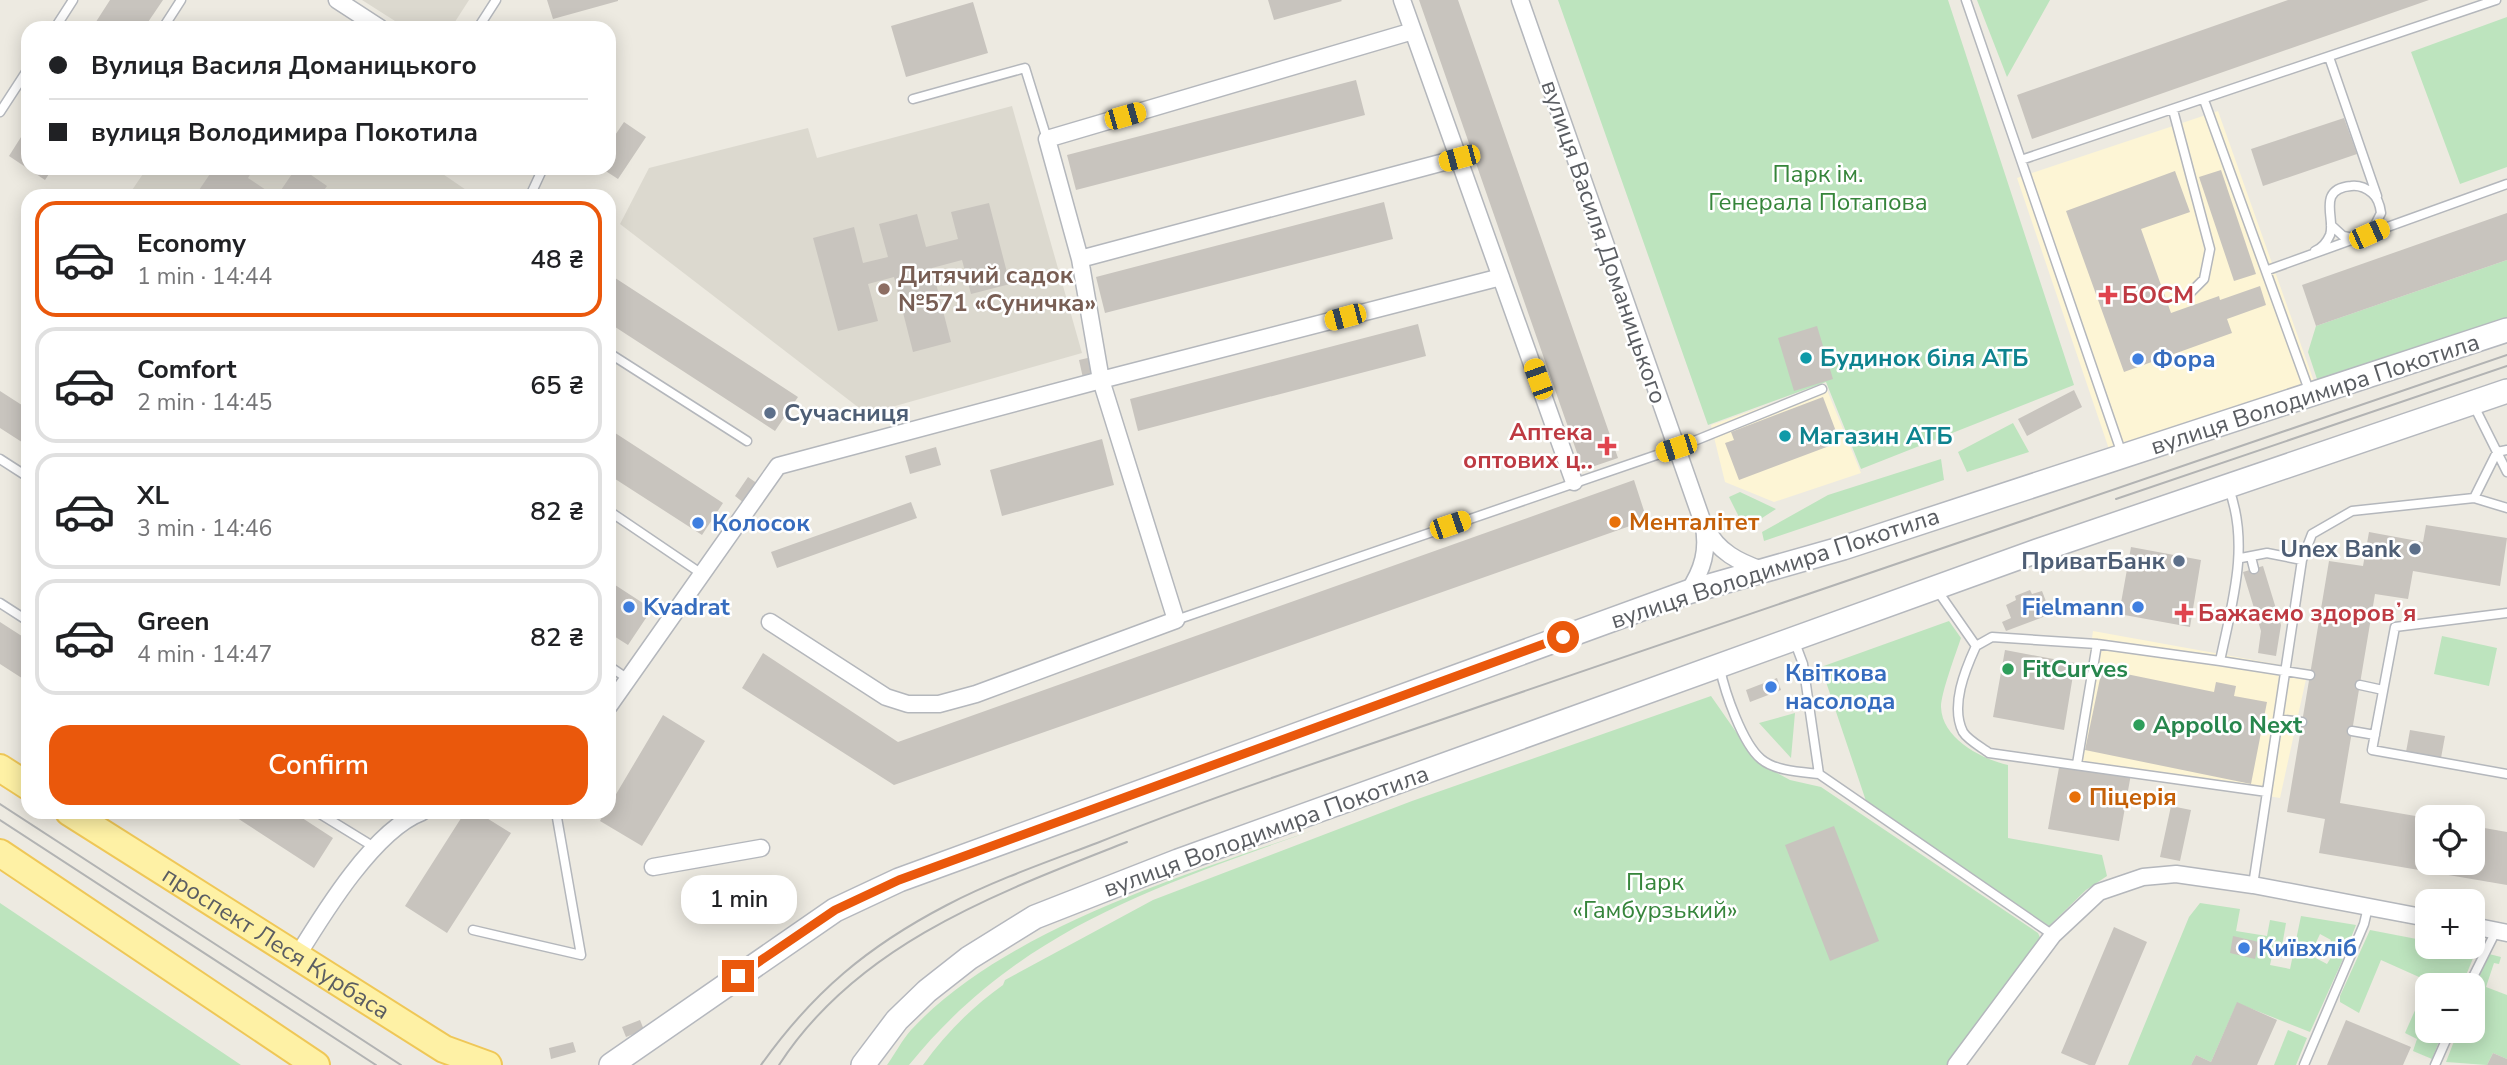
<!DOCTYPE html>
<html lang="en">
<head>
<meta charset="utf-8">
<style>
  :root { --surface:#fff; --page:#f2f2f2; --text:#202124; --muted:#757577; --line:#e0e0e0; --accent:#ea580c }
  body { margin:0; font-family:"Nunito Sans",sans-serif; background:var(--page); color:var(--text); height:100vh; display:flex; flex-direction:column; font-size:26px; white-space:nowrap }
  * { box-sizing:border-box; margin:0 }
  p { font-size:23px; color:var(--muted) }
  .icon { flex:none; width:38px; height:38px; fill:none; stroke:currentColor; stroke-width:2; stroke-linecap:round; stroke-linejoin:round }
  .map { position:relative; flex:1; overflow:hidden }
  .details { position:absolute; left:21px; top:189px; width:595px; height:630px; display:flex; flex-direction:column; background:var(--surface); border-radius:21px; box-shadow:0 4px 18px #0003 }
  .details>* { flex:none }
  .hud { position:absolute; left:21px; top:21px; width:595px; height:154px; border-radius:21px; box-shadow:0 4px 18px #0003; display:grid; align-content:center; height:154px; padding:0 28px; background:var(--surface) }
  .fabs { position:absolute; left:2415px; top:805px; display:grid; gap:14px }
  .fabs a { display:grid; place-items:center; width:70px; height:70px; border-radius:14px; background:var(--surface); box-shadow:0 4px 18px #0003; font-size:35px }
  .end { position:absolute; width:32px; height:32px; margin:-16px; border:9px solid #ea580c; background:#fff; box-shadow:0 0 0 4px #fff }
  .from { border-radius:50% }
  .bubble { position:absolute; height:49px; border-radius:21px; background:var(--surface); box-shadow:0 4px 18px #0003; font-size:23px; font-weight:600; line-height:49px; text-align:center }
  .car { position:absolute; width:21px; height:42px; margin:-21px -10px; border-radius:9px; box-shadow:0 0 5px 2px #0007; background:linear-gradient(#f5c518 24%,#345 0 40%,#f5c518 0 76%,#345 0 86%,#f5c518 0) }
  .hud b { display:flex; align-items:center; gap:24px; height:66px; font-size:26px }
  .hud b+b { border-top:2px solid var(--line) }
  .hud i { width:18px; height:18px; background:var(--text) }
  ul { padding:12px 0 0; list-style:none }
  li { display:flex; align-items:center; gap:21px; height:116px; margin:0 14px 10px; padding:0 14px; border:4px solid var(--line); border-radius:21px }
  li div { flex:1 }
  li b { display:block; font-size:26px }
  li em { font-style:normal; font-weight:600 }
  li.on { border-color:var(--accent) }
  li>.icon { width:63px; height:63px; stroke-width:1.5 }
  .cta { display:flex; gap:14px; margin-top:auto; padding:14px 28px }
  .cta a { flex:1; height:80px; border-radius:21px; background:var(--accent); color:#fff; font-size:28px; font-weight:600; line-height:80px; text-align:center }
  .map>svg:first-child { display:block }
  .commercial { fill:#fdf5d5 }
  .education { fill:#dcd9cf }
  .green { fill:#bde4be }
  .building { fill:#c8c4be }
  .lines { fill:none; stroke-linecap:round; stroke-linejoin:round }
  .lane-casing { stroke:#b4b7bc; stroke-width:11 }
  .street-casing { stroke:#b4b7bc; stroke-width:19 }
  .secondary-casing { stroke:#b5b8be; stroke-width:26 }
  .primary-casing { stroke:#efc757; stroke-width:30 }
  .lane { stroke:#fff; stroke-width:8 }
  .street { stroke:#fff; stroke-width:16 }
  .secondary { stroke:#fff; stroke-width:23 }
  .primary { stroke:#fef1a5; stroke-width:26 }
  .tram { stroke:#b2b3b3; stroke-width:2 }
  .route { stroke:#ea580c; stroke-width:9 }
  .education-dot { fill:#8d6e63; stroke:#fff; stroke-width:2.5 }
  .health-dot { fill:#e0444e; stroke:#fff; stroke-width:2.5 }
  .culture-dot { fill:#0f9aa8; stroke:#fff; stroke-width:2.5 }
  .shop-dot { fill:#3f7fe0; stroke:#fff; stroke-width:2.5 }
  .service-dot { fill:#5c6f8a; stroke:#fff; stroke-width:2.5 }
  .food-dot { fill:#e8710a; stroke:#fff; stroke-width:2.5 }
  .leisure-dot { fill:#2e9e5b; stroke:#fff; stroke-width:2.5 }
  .labels { text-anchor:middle; stroke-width:5; stroke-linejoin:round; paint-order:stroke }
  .park-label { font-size:24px; fill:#36853b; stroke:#fff }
  .street-label { font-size:24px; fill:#5a5d62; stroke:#fff }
  .education-label { font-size:24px; font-weight:bold; fill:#785e54; stroke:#fff; text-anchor:start }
  .health-label { font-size:24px; font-weight:bold; fill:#be3a42; stroke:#fff; text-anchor:start }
  .culture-label { font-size:24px; font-weight:bold; fill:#0d838f; stroke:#fff; text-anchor:start }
  .shop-label { font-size:24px; font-weight:bold; fill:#366cbe; stroke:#fff; text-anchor:start }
  .service-label { font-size:24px; font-weight:bold; fill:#4e5e75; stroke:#fff; text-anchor:end }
  .food-label { font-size:24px; font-weight:bold; fill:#c56008; stroke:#fff; text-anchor:start }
  .leisure-label { font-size:24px; font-weight:bold; fill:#27864d; stroke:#fff; text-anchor:start }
</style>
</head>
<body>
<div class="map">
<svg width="2507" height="1065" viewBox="0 0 2507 1065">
  <rect width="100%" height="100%" fill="#edeae1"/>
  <path class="commercial" d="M 2218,111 L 2317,390 L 2111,455 L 2017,178 Z
    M 1825,385 L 1861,473 L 1774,502 L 1725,482 L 1711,425 Z
    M 2093,631 L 2308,670 L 2280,798 L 2076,764 L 2076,750 Z"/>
  <path class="education" d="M 362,0 L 469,0 L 451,28 L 406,28 Z
    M 1012,106 L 1082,353 L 867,414 L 620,224 L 649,168 L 808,128 L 817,158 Z
    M 147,168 L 434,168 L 475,196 L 128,196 Z"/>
  <path class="green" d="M 1558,0 L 1948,0 L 2074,385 L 1861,469 L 1826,382 L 1708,425 Z
    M 1977,0 L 2050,0 L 2007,77 Z
    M 2507,17 L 2507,167 L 2460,184 L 2411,52 Z
    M 2507,260 L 2507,328 L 2320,388 L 2308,352 L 2316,326 Z
    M 2013,423 L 2029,452 L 1967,472 L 1958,452 Z
    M 1941,459 L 1944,480 L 1764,541 L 1762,532 L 1828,495 Z
    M 1740,492 L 1776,509 L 1745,529 L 1729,497 Z
    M 1949,621 L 1961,638 C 1956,653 1941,693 1941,707 C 1942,739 1982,759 2008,765 L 2008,838 L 2102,855 L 2107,876 L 2086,890 L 2049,926 L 1866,801 L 1821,667 Z
    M 2442,636 L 2497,648 L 2489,686 L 2434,674 Z
    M 1711,696 L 1757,762 L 1790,780 L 1821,787 L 2038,933 L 2042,942 L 1950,1065 L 923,1065 C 945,1034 972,1007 1003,985 L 1005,980 L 1153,900 L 1412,801 Z
    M 1795,713 L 1791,758 L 1759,723 Z
    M 1319,828 C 1159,886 1021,927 909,1065 L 887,1065 C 895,1054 902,1040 911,1030 C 1007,927 1189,874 1319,828 Z
    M 0,903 L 241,1065 L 0,1065 Z
    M 2200,903 L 2240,909 L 2236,931 L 2267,936 L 2270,920 L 2286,923 L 2281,952 L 2273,951 L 2270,965 L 2290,969 L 2301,916 L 2356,925 L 2345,953 L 2329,945 L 2331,940 L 2320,934 L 2310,955 L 2327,964 L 2333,954 L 2343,959 L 2310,1032 L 2237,1003 L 2211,1062 L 2196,1055 L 2191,1065 L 2128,1065 L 2189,917 Z
    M 2370,930 L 2427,941 L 2427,947 L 2476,951 L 2462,985 L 2427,985 L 2427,1031 L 2443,1031 L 2432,1059 L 2413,1051 L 2417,1039 L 2405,1033 L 2428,981 L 2381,960 L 2359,1013 L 2340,1002 L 2340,996 Z
    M 2489,954 L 2501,957 L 2499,964 L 2494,963 L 2486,987 L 2507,995 L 2507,1059 L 2493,1053 L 2487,1065 L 2446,1062 L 2458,1031 L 2473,1031 L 2473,991 Z
    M 2288,1030 L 2307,1038 L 2296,1065 L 2274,1065 Z"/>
  <path class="building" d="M 110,0 L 163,0 L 144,28 L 92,28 Z
    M 547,0 L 618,0 L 618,1 L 553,19 Z
    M 1268,0 L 1341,0 L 1342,1 L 1274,20 Z
    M 1419,0 L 1458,0 L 1618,458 L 1583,470 Z
    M 2288,0 L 2429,0 L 2032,139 L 2017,95 Z
    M 973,2 L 988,53 L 906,77 L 891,26 Z
    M 1356,80 L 1365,115 L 1076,190 L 1067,155 Z
    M 2344,118 L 2357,154 L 2263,186 L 2251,149 Z
    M 624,122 L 646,137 L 618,179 L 601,168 L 609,168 L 609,144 Z
    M 28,126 L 28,168 L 53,168 L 45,180 L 9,156 Z
    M 214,168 L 254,168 L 248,178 L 275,196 L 244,196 L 238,192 L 236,196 L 195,196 Z
    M 296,168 L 301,168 L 327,186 L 320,196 L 277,196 Z
    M 2221,170 L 2256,274 L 2234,281 L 2199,177 Z
    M 2175,171 L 2190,212 L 2141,229 L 2171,313 L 2219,296 L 2220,300 L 2260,286 L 2266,305 L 2227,319 L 2232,333 L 2124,372 L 2066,211 Z
    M 1384,202 L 1393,239 L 1105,313 L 1096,277 Z
    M 989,203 L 1010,284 L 971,294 L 962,260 L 932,268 L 951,342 L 913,352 L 894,277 L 868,284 L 878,321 L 838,331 L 813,238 L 854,227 L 863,263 L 888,257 L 879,224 L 917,214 L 926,247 L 958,239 L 951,212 Z
    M 2507,213 L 2507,260 L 2316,326 L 2302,285 Z
    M 609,274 L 798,397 L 775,431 L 609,323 Z
    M 1418,324 L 1426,356 L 1138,431 L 1130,399 Z
    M 1817,326 L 1833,379 L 1794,391 L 1778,338 Z
    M 1092,357 L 1096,375 L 1083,378 L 1079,360 Z
    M 2074,390 L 2082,407 L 2027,436 L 2018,419 Z
    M 0,391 L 28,409 L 28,446 L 0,428 Z
    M 1823,397 L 1840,442 L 1739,480 L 1725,443 L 1734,440 L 1731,432 Z
    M 609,429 L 723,503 L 702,535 L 609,475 Z
    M 1102,439 L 1114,485 L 1002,516 L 990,470 Z
    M 936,447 L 941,465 L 910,474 L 905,456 Z
    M 748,477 L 758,484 L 744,503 L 735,496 Z
    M 1634,480 L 1647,520 L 894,785 L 742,688 L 763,653 L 898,742 Z
    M 911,502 L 917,518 L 777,568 L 771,552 Z
    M 2426,525 L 2507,538 L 2500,586 L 2413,571 L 2408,599 L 2375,594 L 2340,803 L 2427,818 L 2427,863 L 2473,863 L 2473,826 L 2507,832 L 2507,885 L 2319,853 L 2325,819 L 2287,812 L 2329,561 L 2363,566 L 2369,532 L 2423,542 Z
    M 2131,547 L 2201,560 L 2190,627 L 2119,614 Z
    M 2263,566 L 2281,625 L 2276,656 L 2258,653 L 2261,631 L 2243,572 Z
    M 609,581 L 652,609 L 628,645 L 609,633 Z
    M 2030,590 L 2032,594 L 2042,591 L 2047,604 L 2055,601 L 2059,611 L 2006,631 L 2002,622 L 2011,618 L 2006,605 L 2016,600 L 2015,596 Z
    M 0,622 L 28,640 L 28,682 L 0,664 Z
    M 2005,650 L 2075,663 L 2064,730 L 1993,717 Z
    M 2102,669 L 2214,692 L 2216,682 L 2236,686 L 2234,696 L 2267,702 L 2251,784 L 2085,750 Z
    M 1777,678 L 1781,690 L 1750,702 L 1746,690 Z
    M 663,715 L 705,741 L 642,846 L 600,821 L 605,812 L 609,812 L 609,806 Z
    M 2410,730 L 2445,736 L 2441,758 L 2406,752 Z
    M 2060,762 L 2131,774 L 2119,841 L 2048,829 Z
    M 2171,806 L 2191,810 L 2180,861 L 2160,857 Z
    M 228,812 L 293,812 L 333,838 L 314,868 Z
    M 465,812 L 477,812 L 511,833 L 447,933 L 405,906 Z
    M 1834,826 L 1879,941 L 1830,961 L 1785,845 Z
    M 2114,927 L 2147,942 L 2095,1065 L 2089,1065 L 2061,1053 Z
    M 2233,936 L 2259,942 L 2255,959 L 2230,953 Z
    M 2237,1002 L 2277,1020 L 2257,1065 L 2191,1065 L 2196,1055 L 2211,1062 Z
    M 640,1020 L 644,1030 L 626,1037 L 622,1027 Z
    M 2346,1020 L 2411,1047 L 2403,1065 L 2327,1065 Z
    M 573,1042 L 576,1052 L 551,1059 L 549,1048 Z
    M 2493,1053 L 2507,1059 L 2507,1065 L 2487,1065 Z"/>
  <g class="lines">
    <g class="lane-casing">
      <path id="lane" d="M 1966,0 L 2122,454
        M 55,28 L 73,0
        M 163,28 L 181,0
        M 478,28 L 496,0
        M 2329,57 L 2377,196
        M 913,99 L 1025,68 L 1047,139
        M 2204,100 L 2310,393
        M 2173,110 L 2210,249 L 2204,279 L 2190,293
        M 0,112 L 28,69
        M 2021,160 L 2496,0
        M 530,196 L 543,168
        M 2331,225 L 2343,236 L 2354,238
        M 2315,251 C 2322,248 2327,242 2330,235 C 2336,219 2316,189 2351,186 C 2359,185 2366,188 2372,193 C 2378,198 2380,205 2381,213 L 2372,231
        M 2268,270 L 2507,184
        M 609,353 L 747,441
        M 2474,406 L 2507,472
        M 0,459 L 28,477
        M 2474,498 L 2507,508
        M 609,511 L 702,574
        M 2251,557 L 2254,569
        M 2241,558 L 2267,553 L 2302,560
        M 1937,590 L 1976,646 L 1992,637 L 2097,644 L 2220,661 C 2232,603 2250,546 2229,489
        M 0,603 L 28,621
        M 2507,613 L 2395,627 L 2372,750 L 2507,774
        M 1176,620 L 1677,448 L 1822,389
        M 1794,640 L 1803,664 L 1819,774
        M 1976,646 C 1965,670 1950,706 1963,732 C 1968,740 1981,747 1989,753 L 2267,792
        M 2220,661 L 2310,675
        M 609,666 L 628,679
        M 1720,669 C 1725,692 1742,743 1761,759 C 1775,771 1801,772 1819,774 L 2053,935
        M 2360,685 L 2383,690
        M 2278,719 L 2302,722
        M 2352,731 L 2375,735
        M 2077,764 L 2097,644
        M 317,812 L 374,847
        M 2253,885 L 2302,560 L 2312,534 L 2352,511 L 2474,498 L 2497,452 L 2507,450
        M 473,930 L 581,955 L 556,812
        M 2469,985 L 2496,931
        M 2304,1065 L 2364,924 L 2368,907
        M 2435,1065 L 2450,1031"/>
    </g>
    <g class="street-casing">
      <path id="street" d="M 337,0 L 380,28
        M 1402,0 L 1574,482
        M 1520,0 L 1703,523 C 1709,549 1703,570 1688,592
        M 1413,31 L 1047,139 L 1080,259 L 1101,380 L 1501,277
        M 1080,259 L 1459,158
        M 1706,528 C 1718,552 1739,562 1762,570
        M 609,706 L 778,466 L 1101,380 L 1176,620 L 976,694 L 939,704 L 908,704 L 886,697 L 770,622
        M 653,867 L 761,848
        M 2473,926 L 2507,933
        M 296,958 C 323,914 374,830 422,812
        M 1956,1065 L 2053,935 L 2099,892 L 2143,877 L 2176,874 L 2253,885 L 2427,918"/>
    </g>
    <g class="secondary-casing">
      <path id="secondary" d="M 611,1065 L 835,910 L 899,880 L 1688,592 L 1843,548 L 2507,330
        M 863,1065 L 897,1020 L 927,991 L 969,958 L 1035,917 L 1178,861 L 2037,551 L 2507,391"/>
    </g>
    <g class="primary-casing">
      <g id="primary">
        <path d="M 0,768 L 28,786"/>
        <path id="s1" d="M 69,812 L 444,1049 L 488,1065"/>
        <path d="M 0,853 L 316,1065"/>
      </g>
    </g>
    <use href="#lane" class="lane"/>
    <use href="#street" class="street"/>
    <use href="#secondary" class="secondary"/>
    <use href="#primary" class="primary"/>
    <path class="tram" d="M 2116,499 L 2507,366
      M 0,804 L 401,1065
      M 0,820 L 376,1065
      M 761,1065 C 813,992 868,946 947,905 C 995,880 1047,862 1097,843 C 1224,792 1355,750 1484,705 C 1825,586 2166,470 2507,355
      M 779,1065 C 858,943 998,893 1127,842"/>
  </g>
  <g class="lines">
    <path class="route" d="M 738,976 L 835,910 L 899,880 L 1563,637"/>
  </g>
  <circle class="education-dot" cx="884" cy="289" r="7"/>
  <g class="health-dot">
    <path d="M2104.5 284.5h7v7h7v7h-7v7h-7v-7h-7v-7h7z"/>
    <path d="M1603.5 435.5h7v7h7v7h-7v7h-7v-7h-7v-7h7z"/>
    <path d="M2180.5 602.5h7v7h7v7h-7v7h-7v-7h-7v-7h7z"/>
  </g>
  <g class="culture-dot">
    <circle cx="1806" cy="358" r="7"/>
    <circle cx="1785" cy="436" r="7"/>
  </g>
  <g class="shop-dot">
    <circle cx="2138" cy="359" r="7"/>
    <circle cx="698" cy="523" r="7"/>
    <circle cx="629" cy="607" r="7"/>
    <circle cx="2138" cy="607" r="7"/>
    <circle cx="1771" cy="687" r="7"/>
    <circle cx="2244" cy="948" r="7"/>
  </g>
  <g class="service-dot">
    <circle cx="770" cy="413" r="7"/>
    <circle cx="2415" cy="549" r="7"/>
    <circle cx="2179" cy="561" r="7"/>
  </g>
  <g class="food-dot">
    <circle cx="1615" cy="522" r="7"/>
    <circle cx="2075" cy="797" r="7"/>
  </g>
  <g class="leisure-dot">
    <circle cx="2008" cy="669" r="7"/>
    <circle cx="2139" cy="725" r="7"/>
  </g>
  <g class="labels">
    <g class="park-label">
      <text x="1818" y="182">Парк ім.<tspan x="1818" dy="28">Генерала Потапова</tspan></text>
      <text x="1655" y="890">Парк<tspan x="1655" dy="28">«Гамбурзький»</tspan></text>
    </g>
    <g class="street-label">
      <text transform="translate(1604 242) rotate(71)" y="8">вулиця Василя Доманицького</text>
      <text transform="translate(2315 394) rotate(-18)" y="8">вулиця Володимира Покотила</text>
      <text transform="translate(1775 568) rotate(-18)" y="8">вулиця Володимира Покотила</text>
      <text transform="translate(1266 831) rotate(-20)" y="8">вулиця Володимира Покотила</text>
      <text dy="8" stroke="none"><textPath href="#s1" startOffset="245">проспект Леся Курбаса</textPath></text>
    </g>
    <g class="education-label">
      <text x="898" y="283">Дитячий садок<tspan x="898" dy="28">№571 «Суничка»</tspan></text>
    </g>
    <g class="health-label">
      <text x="2122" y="303">БОСМ</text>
      <text x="1593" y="440" text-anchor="end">Аптека<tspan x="1593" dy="28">оптових ц‥</tspan></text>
      <text x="2198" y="621">Бажаємо здоровʼя</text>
    </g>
    <g class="culture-label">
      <text x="1820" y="366">Будинок біля АТБ</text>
      <text x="1799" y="444">Магазин АТБ</text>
    </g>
    <g class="shop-label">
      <text x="2152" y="367">Фора</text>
      <text x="712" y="531">Колосок</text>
      <text x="643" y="615">Kvadrat</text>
      <text x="2124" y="615" text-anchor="end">Fielmann</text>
      <text x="1785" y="681">Квіткова<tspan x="1785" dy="28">насолода</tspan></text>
      <text x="2258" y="956">Київхліб</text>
    </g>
    <g class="service-label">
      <text x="784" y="421" text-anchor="start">Сучасниця</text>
      <text x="2401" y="557">Unex Bank</text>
      <text x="2165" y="569">ПриватБанк</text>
    </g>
    <g class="food-label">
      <text x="1629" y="530">Менталітет</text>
      <text x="2089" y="805">Піцерія</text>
    </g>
    <g class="leisure-label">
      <text x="2022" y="677">FitCurves</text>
      <text x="2153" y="733">Appollo Next</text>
    </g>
  </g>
</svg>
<div class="fabs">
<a><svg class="icon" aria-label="locate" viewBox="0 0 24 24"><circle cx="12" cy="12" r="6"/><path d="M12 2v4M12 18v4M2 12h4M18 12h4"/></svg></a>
<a>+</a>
<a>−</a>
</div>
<i class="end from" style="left:1563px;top:637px"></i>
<i class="end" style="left:738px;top:976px"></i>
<div class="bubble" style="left:681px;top:875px;width:116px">1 min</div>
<i class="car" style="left:1125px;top:116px;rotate:74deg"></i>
<i class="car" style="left:1459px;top:158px;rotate:255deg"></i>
<i class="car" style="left:2369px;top:234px;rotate:66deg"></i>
<i class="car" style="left:1345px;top:317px;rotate:255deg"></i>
<i class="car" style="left:1538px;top:379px;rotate:340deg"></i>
<i class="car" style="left:1676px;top:448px;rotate:252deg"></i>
<i class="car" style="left:1450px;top:525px;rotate:71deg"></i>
<div class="hud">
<b><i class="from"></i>Вулиця Василя Доманицького</b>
<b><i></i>вулиця Володимира Покотила</b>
</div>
<section class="details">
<ul>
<li class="on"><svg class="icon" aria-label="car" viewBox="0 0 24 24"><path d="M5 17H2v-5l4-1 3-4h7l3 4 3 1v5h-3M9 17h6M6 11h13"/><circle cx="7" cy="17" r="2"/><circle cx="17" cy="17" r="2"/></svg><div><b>Economy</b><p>1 min · 14:44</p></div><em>48 ₴</em></li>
<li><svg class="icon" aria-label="car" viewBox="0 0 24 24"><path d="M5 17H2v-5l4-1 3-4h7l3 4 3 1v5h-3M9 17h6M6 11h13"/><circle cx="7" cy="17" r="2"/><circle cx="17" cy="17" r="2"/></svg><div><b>Comfort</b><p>2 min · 14:45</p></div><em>65 ₴</em></li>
<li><svg class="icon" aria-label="car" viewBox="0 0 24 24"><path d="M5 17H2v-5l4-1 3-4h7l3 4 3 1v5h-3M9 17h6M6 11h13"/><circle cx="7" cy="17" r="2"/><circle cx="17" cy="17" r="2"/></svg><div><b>XL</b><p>3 min · 14:46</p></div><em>82 ₴</em></li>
<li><svg class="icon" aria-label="car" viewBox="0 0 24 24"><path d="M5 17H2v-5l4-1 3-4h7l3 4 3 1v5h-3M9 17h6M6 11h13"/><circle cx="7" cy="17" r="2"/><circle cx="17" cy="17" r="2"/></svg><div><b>Green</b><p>4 min · 14:47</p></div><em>82 ₴</em></li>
</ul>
<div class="cta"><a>Confirm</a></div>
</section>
</div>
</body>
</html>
